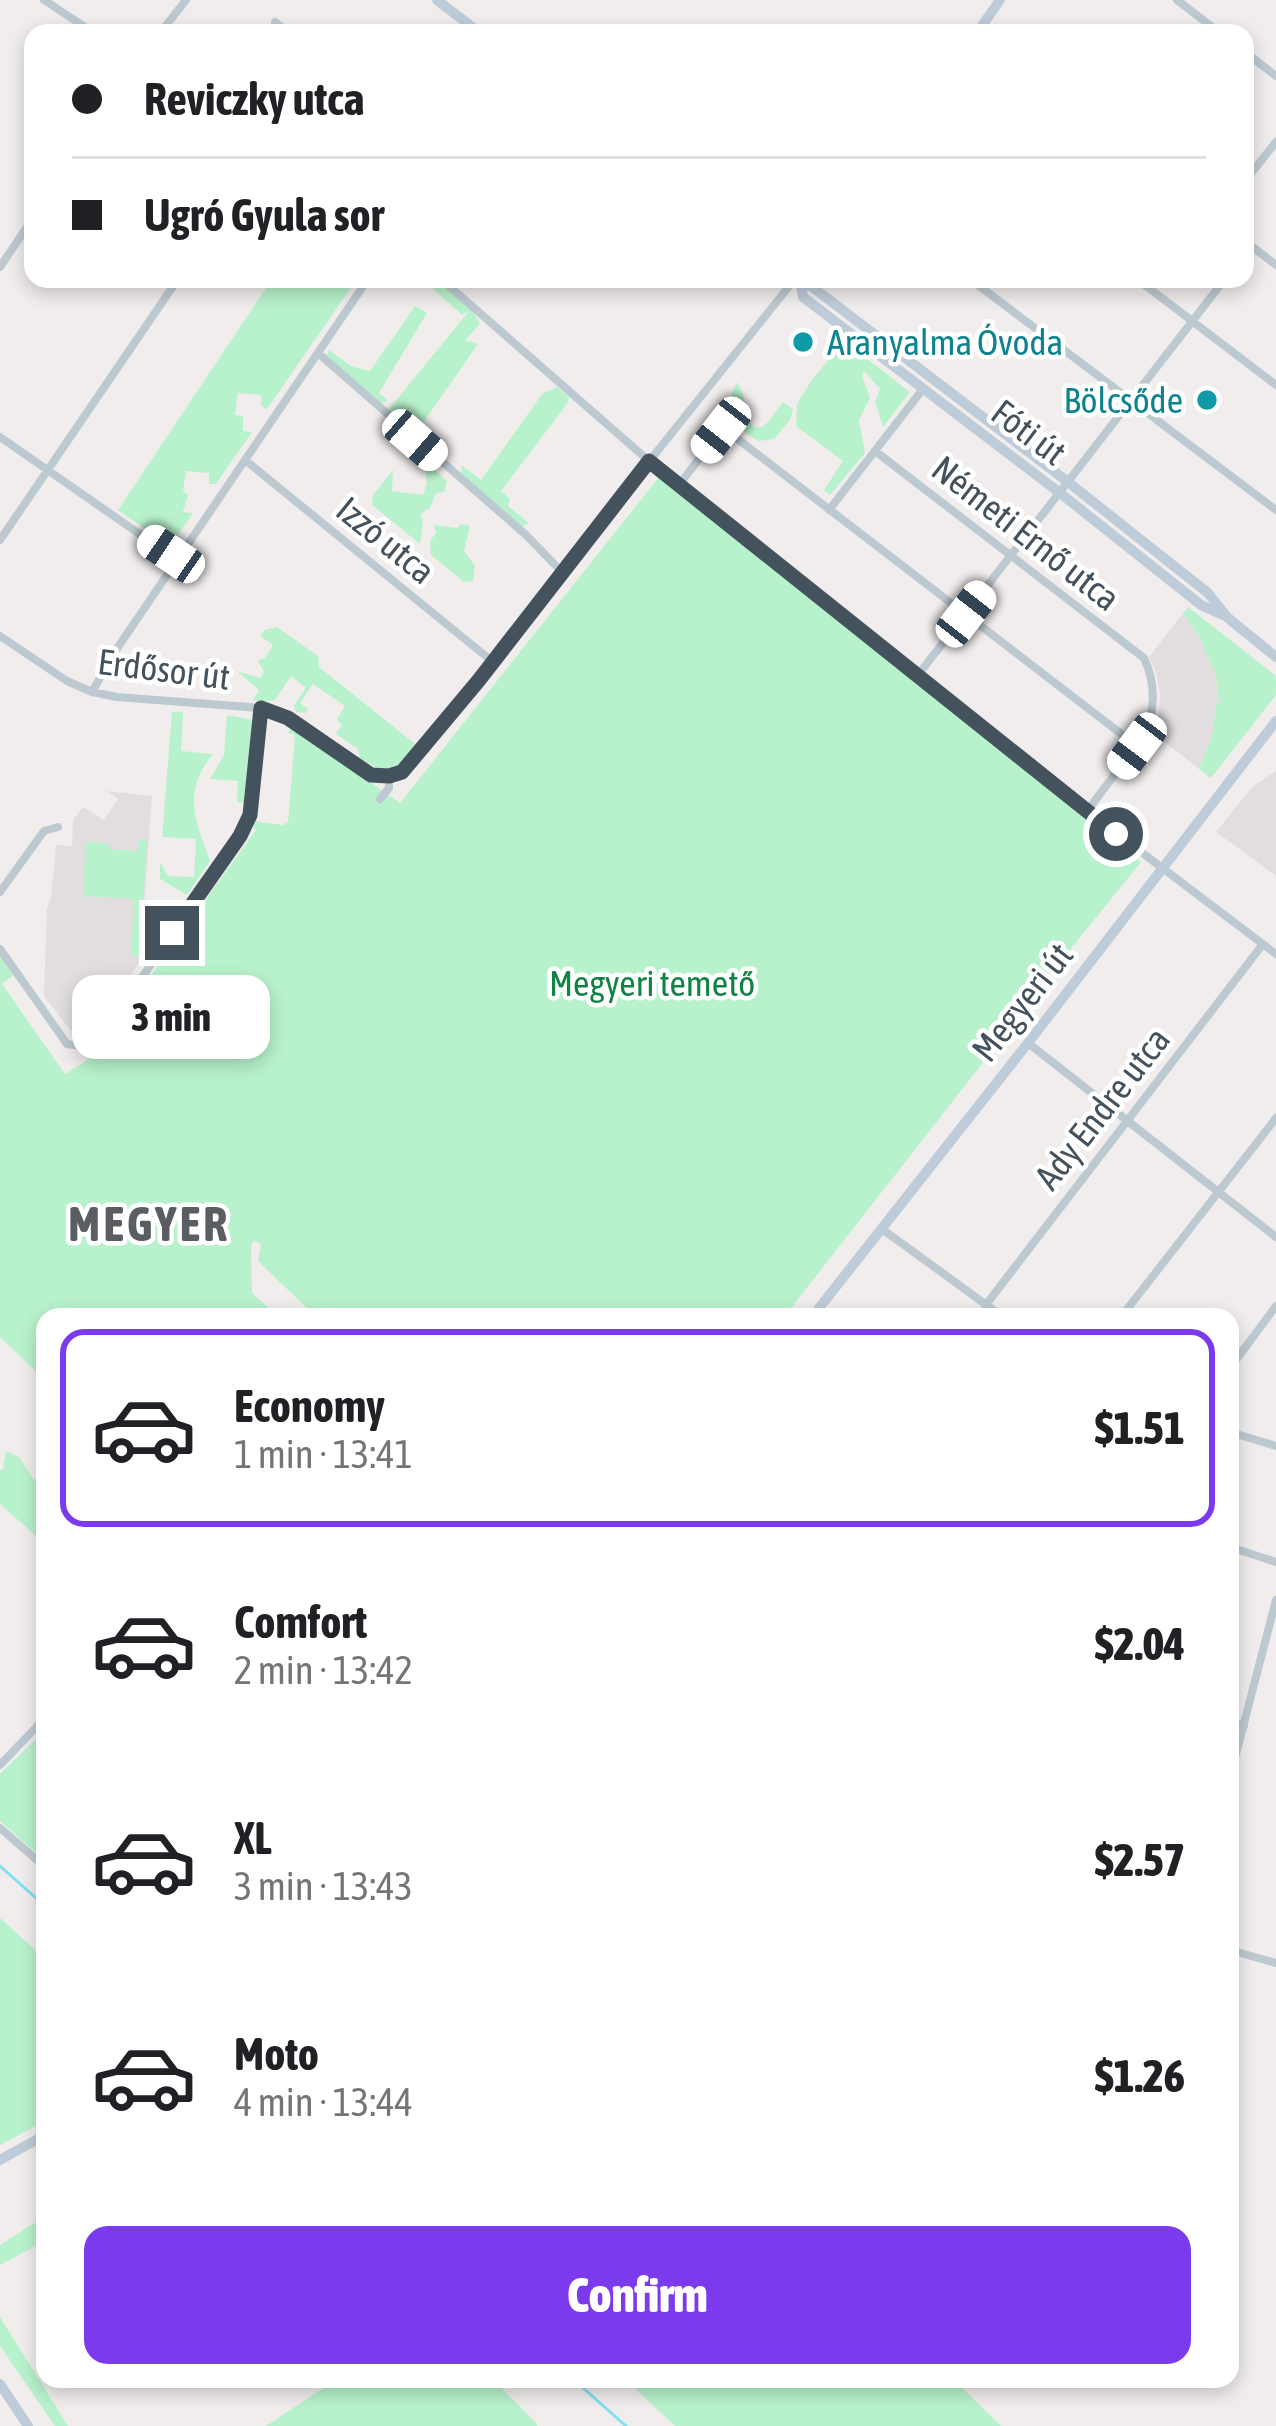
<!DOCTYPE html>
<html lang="en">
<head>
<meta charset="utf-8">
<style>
  :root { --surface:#fff; --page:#f2f2f2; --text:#202124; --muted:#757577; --line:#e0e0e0; --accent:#7c3aed }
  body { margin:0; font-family:"Asap Condensed",sans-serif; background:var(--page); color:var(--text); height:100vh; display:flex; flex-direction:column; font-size:45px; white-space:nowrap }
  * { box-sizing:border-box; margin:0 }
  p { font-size:39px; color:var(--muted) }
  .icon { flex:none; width:66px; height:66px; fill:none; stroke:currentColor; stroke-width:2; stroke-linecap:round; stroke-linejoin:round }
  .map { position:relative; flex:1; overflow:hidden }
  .details { position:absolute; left:36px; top:1308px; width:1203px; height:1080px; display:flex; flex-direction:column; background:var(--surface); border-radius:24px; box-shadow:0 6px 18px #0003 }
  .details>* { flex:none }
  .hud { position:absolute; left:24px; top:24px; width:1230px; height:264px; border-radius:24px; box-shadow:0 6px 18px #0003; display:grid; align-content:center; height:264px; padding:0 48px; background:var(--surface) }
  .end { position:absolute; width:54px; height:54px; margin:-27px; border:15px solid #44525d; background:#fff; box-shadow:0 0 0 6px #fff }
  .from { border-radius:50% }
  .bubble { position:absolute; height:84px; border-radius:24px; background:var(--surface); box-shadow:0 6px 18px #0003; font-size:39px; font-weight:800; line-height:84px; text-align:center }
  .car { position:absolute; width:36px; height:72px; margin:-36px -18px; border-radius:15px; box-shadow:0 0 9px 3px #0007; background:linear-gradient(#fff 24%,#345 0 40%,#fff 0 76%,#345 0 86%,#fff 0) }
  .hud b { display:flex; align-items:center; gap:42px; height:114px; font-size:45px }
  .hud b+b { border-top:3px solid var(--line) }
  .hud i { width:30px; height:30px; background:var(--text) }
  ul { padding:21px 0 0; list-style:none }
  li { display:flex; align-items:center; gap:36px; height:198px; margin:0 24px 18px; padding:0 24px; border:6px solid transparent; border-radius:24px }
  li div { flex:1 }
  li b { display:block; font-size:45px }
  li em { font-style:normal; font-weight:800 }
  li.selected { border-color:var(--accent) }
  li>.icon { width:108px; height:108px; stroke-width:1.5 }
  .action { display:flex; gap:24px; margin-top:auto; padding:24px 48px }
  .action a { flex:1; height:138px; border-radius:24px; background:var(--accent); color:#fff; font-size:48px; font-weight:800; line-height:138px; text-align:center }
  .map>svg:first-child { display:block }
  .education { fill:#e2dedf }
  .green { fill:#b8f2cc }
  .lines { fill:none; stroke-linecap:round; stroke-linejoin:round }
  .stream { stroke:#81e0f3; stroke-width:3 }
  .street { stroke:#bdc9d1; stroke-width:8 }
  .secondary { stroke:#beccd9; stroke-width:10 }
  .route { stroke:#44525d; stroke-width:15 }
  .culture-dot { fill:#0f9aa8; stroke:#fff; stroke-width:4.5 }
  .labels { text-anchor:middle; stroke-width:9; stroke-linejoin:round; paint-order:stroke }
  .culture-label { font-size:36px; fill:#0d838f; stroke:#fff; text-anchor:start }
  .street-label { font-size:36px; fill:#44525d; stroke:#fff }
  .park-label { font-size:36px; fill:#0f8445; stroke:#fff }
  .district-label { font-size:48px; font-weight:bold; letter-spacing:3px; fill:#5a5e63; stroke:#fff }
</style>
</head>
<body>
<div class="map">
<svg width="1276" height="2426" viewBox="0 0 1276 2426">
  <rect width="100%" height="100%" fill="#f1eded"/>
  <path class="education" d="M 1183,613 L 1199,636 L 1212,668 L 1215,668 L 1219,703 L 1216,704 L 1213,732 L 1199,769 L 1153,733 L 1159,715 L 1160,695 L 1156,672 L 1149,657 Z
    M 1276,771 L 1276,876 L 1216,832 L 1252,787 Z
    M 107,791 L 152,796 L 140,962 L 91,1033 L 79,1037 L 72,1032 L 44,996 L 47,909 L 51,897 L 56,845 L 72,846 L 73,820 L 83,807 L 104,820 L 118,799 Z"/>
  <path class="green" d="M 272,279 L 357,279 L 267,409 L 261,406 L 261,395 L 238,393 L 235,415 L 243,416 L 243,431 L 252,432 L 216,484 L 209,484 L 209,473 L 186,471 L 183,492 L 188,494 L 183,512 L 193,513 L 170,546 L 118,510 Z
    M 435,279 L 471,308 L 480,324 L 465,340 L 478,344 L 420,427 L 423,434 L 388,410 L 470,310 L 462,315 L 430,286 Z
    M 415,306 L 427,313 L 379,393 L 388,400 L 381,404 L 326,357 L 329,350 L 351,366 L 370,371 Z
    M 844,341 L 910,392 L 883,427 L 875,402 L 880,389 L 864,371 L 862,376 L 870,398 L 859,420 L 865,453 L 830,495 L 824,490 L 843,461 L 796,426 L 797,404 L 811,381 Z
    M 737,382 C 746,395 745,413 753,427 L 760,428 L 767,423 L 783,402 L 793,409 L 790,420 L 774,439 L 758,441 L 713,412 L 723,400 L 731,396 Z
    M 557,387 L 569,397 L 567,404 L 501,491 L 510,499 L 508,506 L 529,523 L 521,527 L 462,476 L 461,465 L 481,480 L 542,394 Z
    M 424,460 L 447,481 L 444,492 L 436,493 L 430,508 L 420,514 L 423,521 L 420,544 L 372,505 L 373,495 L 393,470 L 392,491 L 423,495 L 427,482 Z
    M 659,477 L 1141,862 L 1030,999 L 1028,1005 L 784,1317 L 316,1317 L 258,1261 L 261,1244 L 254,1241 L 251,1246 L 252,1293 L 279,1317 L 45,1317 L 45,1380 L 0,1337 L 0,948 L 17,972 L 2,984 L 65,1074 L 86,1061 L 120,1018 L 256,830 L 251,825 L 254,821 L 283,825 L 288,822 L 295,735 L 288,733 L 290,729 L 295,729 L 400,803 Z
    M 461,524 L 470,526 L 464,551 L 475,566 L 473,581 L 464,582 L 431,555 L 430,541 L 436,533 L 434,525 L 458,528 Z
    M 1188,607 L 1276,676 L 1276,695 L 1211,778 L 1199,769 L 1213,732 L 1216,703 L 1219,702 L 1215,669 L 1212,668 L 1199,636 L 1183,613 Z
    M 277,627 L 318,656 L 319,667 L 419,747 L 403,765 L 383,771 L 360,759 L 358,749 L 336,734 L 342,725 L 337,720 L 345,706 L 313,684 L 300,703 L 308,709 L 306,713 L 296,712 L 294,705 L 306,688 L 291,676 L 275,700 L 261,702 L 253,700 L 259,690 L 237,671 L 260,678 L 264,672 L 258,660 L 265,658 L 273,645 L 260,636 L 264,630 Z
    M 172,712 L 183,712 L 181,751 L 213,754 C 182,792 195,819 210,861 L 187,895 L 160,879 L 160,862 L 168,876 L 194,877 L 196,839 L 162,837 Z
    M 227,715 L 253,720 L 244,803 L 237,802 L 238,781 L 210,779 L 224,755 Z
    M 139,840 L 147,840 L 140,956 L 131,955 L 134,899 L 83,896 L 86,842 L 110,843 L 110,849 L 137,851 Z
    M 6,1451 L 19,1457 L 34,1480 L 45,1473 L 45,1544 L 0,1504 L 0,1470 L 3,1469 Z
    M 45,1730 L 45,1861 L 0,1821 L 0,1774 Z
    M 0,1918 L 45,1959 L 45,2121 L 0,2145 Z
    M 39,2220 L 45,2226 L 45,2241 L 0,2265 L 0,2245 Z
    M 0,2317 L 68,2426 L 55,2426 L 0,2346 Z
    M 337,2379 L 493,2379 L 537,2424 L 537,2426 L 266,2426 Z
    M 625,2379 L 953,2379 L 1001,2426 L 675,2426 Z"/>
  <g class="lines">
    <path class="stream" d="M 0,1866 L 45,1906
      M 573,2379 L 626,2426"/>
    <path class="street" d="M 44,0 L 94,33
      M 1177,0 L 1220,33
      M 275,22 L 290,33
      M 160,33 L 186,0
      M 1245,52 L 1276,76
      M 1245,181 L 1276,142
      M 1245,241 L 1276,265
      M 0,267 L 33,218
      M 441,279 L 657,468 L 1087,811 L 1276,954
      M 970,279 L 1276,510
      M 1137,279 L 1276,385
      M 318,353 L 526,535 L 562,572
      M 0,437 L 177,560
      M 875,451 L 1144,658 C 1156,684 1156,709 1144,736 L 1087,811
      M 245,460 L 493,662
      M 679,485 L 721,430 L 726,430 L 1137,746
      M 829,510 L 923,389
      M 0,540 L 178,279
      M 0,636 L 67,681 L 92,692 L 117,697 L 261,708 L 288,718 L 371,774 L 389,776 L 402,772 L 480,680 L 651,459 L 794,280
      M 918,675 L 1225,279
      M 92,692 L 116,650 L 368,279
      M 380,799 L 389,788 L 389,776
      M 0,892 L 44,831 L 58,827
      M 0,949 L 67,1044 L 89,1047 L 100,1038 L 240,836 L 250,815 L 261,708
      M 1028,1043 L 1276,1237
      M 882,1229 L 1003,1317
      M 985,1306 L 1263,944
      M 1121,1317 L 1276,1118
      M 1230,1368 L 1276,1306
      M 1230,1432 L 1276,1446
      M 1230,1547 L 1276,1562
      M 1230,1720 L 1244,1726
      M 0,1765 L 45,1718
      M 1230,1777 L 1276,1600
      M 0,1828 L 45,1867
      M 1230,1950 L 1276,1963"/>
    <path class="secondary" d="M 437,0 L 480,33
      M 977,33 L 1000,0
      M 793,279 L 801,286 L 803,297 L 1060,493 L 1201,605 L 1225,616
      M 801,286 L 811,286 L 1068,482 L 1208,593 L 1228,618 L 1276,657
      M 812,1317 L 1028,1043 L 1276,721
      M 0,2160 L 45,2135
      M 0,2384 L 28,2426"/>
  </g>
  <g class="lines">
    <path class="route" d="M 172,933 L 240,836 L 250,815 L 261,708 L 288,718 L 371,775 L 389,776 L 402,772 L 479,680 L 649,461 L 1116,834"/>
  </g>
  <g class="culture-dot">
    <circle cx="803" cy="342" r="12"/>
    <circle cx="1207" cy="400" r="12"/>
  </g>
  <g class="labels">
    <g class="culture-label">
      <text x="827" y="355">Aranyalma Óvoda</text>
      <text x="1183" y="413" text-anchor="end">Bölcsőde</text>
    </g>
    <g class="street-label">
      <text transform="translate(1029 432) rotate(37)" y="13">Fóti út</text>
      <text transform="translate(1026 533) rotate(38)" y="13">Németi Ernő utca</text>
      <text transform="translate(386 540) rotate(39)" y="13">Izzó utca</text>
      <text transform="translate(164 669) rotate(7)" y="13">Erdősor út</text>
      <text transform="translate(1022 1002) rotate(-52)" y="13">Megyeri út</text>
      <text transform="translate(1102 1108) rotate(-52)" y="13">Ady Endre utca</text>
    </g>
    <g class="park-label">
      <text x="652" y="996">Megyeri temető</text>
    </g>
    <g class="district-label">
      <text x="149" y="1241">MEGYER</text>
    </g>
  </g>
</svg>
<i class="end from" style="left:1116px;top:834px"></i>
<i class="end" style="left:172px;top:933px"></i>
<div class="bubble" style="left:72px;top:975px;width:198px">3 min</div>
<i class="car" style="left:721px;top:430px;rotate:218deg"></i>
<i class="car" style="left:415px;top:440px;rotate:131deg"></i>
<i class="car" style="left:171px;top:554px;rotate:304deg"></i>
<i class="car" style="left:966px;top:614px;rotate:38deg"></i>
<i class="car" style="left:1137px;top:746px;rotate:217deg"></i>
<div class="hud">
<b><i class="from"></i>Reviczky utca</b>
<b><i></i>Ugró Gyula sor</b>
</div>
<section class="details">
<ul>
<li class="selected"><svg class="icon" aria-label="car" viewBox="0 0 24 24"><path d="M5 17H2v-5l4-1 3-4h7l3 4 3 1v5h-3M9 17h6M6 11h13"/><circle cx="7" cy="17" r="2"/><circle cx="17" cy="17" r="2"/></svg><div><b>Economy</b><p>1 min · 13:41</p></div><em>$1.51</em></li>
<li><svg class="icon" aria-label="car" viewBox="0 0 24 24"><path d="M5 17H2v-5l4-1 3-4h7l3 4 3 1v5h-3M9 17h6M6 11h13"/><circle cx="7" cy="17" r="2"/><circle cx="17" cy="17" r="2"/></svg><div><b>Comfort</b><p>2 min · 13:42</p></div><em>$2.04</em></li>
<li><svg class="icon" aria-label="car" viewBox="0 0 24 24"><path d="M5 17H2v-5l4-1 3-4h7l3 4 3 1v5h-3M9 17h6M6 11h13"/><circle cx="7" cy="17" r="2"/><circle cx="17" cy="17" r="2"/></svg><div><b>XL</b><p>3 min · 13:43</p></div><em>$2.57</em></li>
<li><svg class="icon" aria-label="car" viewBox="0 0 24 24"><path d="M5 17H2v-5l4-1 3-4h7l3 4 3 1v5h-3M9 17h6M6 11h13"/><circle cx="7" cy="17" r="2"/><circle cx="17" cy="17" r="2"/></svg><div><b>Moto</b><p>4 min · 13:44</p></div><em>$1.26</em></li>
</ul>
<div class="action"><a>Confirm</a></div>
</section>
</div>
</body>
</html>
